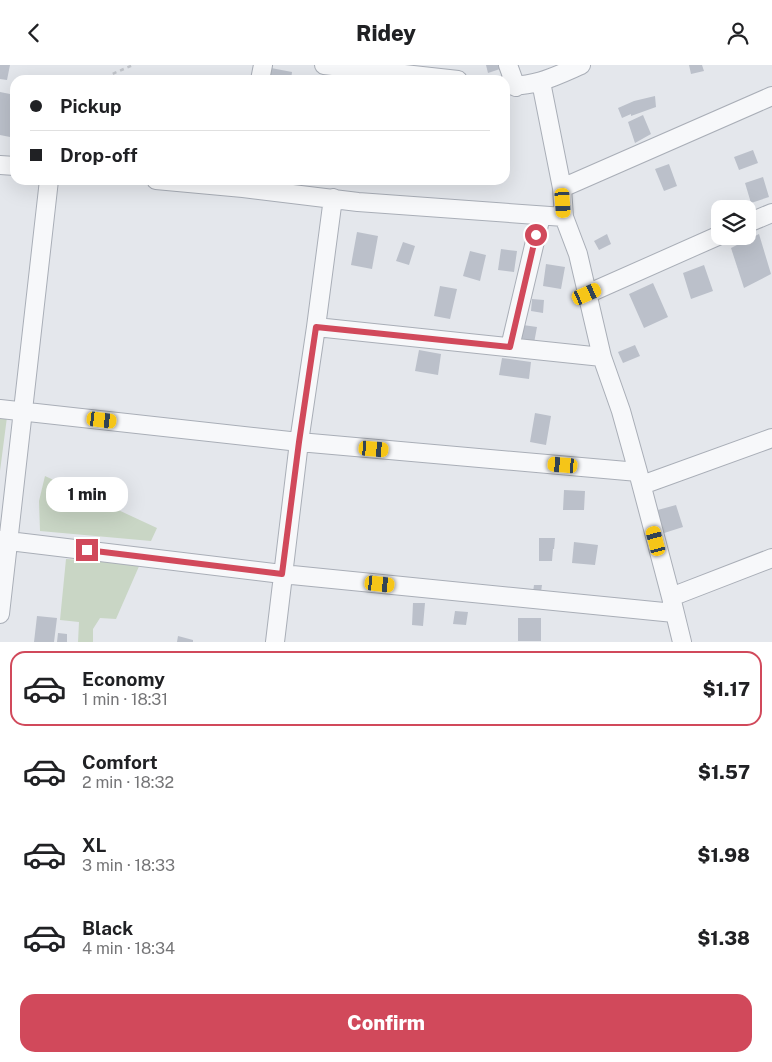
<!DOCTYPE html>
<html lang="en">
<head>
<meta charset="utf-8">
<style>
  :root { --surface:#fff; --page:#f6f6f6; --text:#202124; --muted:#757577; --line:#e0e0e0; --accent:#d1495b }
  body { margin:0; font-family:"Public Sans",sans-serif; background:var(--page); color:var(--text); height:100vh; display:flex; flex-direction:column; font-size:19px; white-space:nowrap }
  * { box-sizing:border-box; margin:0 }
  p { font-size:16px; color:var(--muted) }
  .icon { flex:none; width:28px; height:28px; fill:none; stroke:currentColor; stroke-width:2; stroke-linecap:round; stroke-linejoin:round }
  .map { position:relative; height:577px; overflow:hidden }
  .details { display:flex; flex-direction:column; background:var(--surface); flex:1 }
  .details>* { flex:none }
  .top-card { position:absolute; left:10px; top:10px; width:500px; height:110px; border-radius:15px; box-shadow:0 5px 20px #0002; display:grid; align-content:center; height:110px; padding:0 20px; background:var(--surface) }
  .buttons { position:absolute; left:711px; top:135px; display:grid; gap:10px }
  .buttons a { display:grid; place-items:center; width:45px; height:45px; border-radius:10px; background:var(--surface); box-shadow:0 5px 20px #0002; font-size:25px }
  .end { position:absolute; width:22px; height:22px; margin:-11px; border:6px solid #d1495b; background:#fff; box-shadow:0 0 0 2px #fff }
  .from { border-radius:50% }
  .bubble { position:absolute; height:35px; border-radius:15px; background:var(--surface); box-shadow:0 5px 20px #0002; font-size:16px; font-weight:800; line-height:35px; text-align:center }
  .car { position:absolute; width:15px; height:30px; margin:-15px -8px; border-radius:6px; box-shadow:0 0 4px 1px #0007; background:linear-gradient(#f5c518 24%,#345 0 40%,#f5c518 0 76%,#345 0 86%,#f5c518 0) }
  .top-card b { display:flex; align-items:center; gap:18px; height:48px; font-size:19px }
  .top-card b+b { border-top:1px solid var(--line) }
  .top-card i { width:12px; height:12px; background:var(--text) }
  ul { padding:9px 0 0; list-style:none }
  li { display:flex; align-items:center; gap:15px; height:75px; margin:0 10px 8px; padding:0 10px; border:2px solid transparent; border-radius:15px }
  li div { flex:1 }
  li b { display:block; font-size:19px }
  li em { font-style:normal; font-weight:800 }
  li.current { border-color:var(--accent) }
  li>.icon { width:45px; height:45px; stroke-width:1.5 }
  .action { display:flex; gap:10px; margin-top:auto; padding:10px 20px }
  .action a { flex:1; height:58px; border-radius:15px; background:var(--accent); color:#fff; font-size:20px; font-weight:800; line-height:58px; text-align:center }
  header { display:flex; justify-content:space-between; align-items:center; height:65px; padding:0 20px; background:var(--surface); font-size:22px; font-weight:800 }
  .map>svg:first-child { display:block }
  .green { fill:#c9d6c5 }
  .building { fill:#bbc0ca }
  .lines { fill:none; stroke-linecap:round; stroke-linejoin:round }
  .minor-casing { stroke:#a9aeb7; stroke-width:20 }
  .path { stroke:#c2c5cb; stroke-width:2.5; stroke-dasharray:4 4; stroke-linecap:butt }
  .minor { stroke:#f7f8fa; stroke-width:18 }
  .route { stroke:#d1495b; stroke-width:6 }
</style>
</head>
<body>
<header><svg class="icon" aria-label="back" viewBox="0 0 24 24"><path d="M15 5l-7 7 7 7"/></svg>Ridey<svg class="icon" aria-label="person" viewBox="0 0 24 24"><circle cx="12" cy="8" r="4"/><path d="M4 21q1-7 8-7t8 7"/></svg></header>
<div class="map">
<svg width="772" height="577" viewBox="0 0 772 577">
  <rect width="100%" height="100%" fill="#e4e7ec"/>
  <path class="green" d="M 0,352 L 7,352 L 0,406 Z
    M 45,411 L 157,463 L 151,476 L 40,466 L 39,436 Z
    M 66,494 L 140,499 L 116,554 L 100,553 L 93,564 L 93,577 L 78,577 L 79,557 L 60,555 Z"/>
  <path class="building" d="M 0,0 L 10,0 L 7,15 L 0,14 Z
    M 486,0 L 498,0 L 500,4 L 488,8 Z
    M 689,0 L 702,0 L 704,6 L 691,9 Z
    M 271,3 L 292,7 L 291,15 L 269,15 Z
    M 0,27 L 15,30 L 15,73 L 0,70 Z
    M 655,31 L 656,42 L 631,51 L 631,49 L 622,53 L 618,43 L 634,36 Z
    M 643,50 L 651,69 L 635,78 L 628,57 Z
    M 753,85 L 758,98 L 739,105 L 734,92 Z
    M 669,99 L 677,121 L 664,126 L 655,104 Z
    M 763,112 L 769,132 L 751,138 L 745,118 Z
    M 357,167 L 378,171 L 372,204 L 351,200 Z
    M 607,169 L 611,179 L 599,185 L 594,176 Z
    M 759,169 L 771,209 L 744,223 L 731,183 Z
    M 403,177 L 415,181 L 409,200 L 396,196 Z
    M 501,184 L 517,186 L 514,207 L 498,205 Z
    M 470,186 L 486,190 L 480,216 L 463,211 Z
    M 546,199 L 565,202 L 561,224 L 543,221 Z
    M 704,200 L 713,226 L 691,234 L 683,208 Z
    M 653,218 L 668,252 L 644,263 L 629,229 Z
    M 440,221 L 457,224 L 450,254 L 434,251 Z
    M 532,234 L 544,235 L 543,248 L 531,246 Z
    M 523,260 L 537,262 L 534,278 L 520,276 Z
    M 635,280 L 640,291 L 623,298 L 618,287 Z
    M 419,285 L 441,289 L 438,310 L 415,306 Z
    M 502,293 L 531,297 L 529,314 L 499,310 Z
    M 535,348 L 551,351 L 546,380 L 530,377 Z
    M 564,425 L 585,426 L 584,445 L 563,445 Z
    M 676,440 L 683,462 L 661,469 L 654,446 Z
    M 539,473 L 555,473 L 554,484 L 553,484 L 552,496 L 539,496 Z
    M 574,477 L 598,480 L 595,500 L 572,498 Z
    M 534,520 L 542,520 L 541,527 L 533,527 Z
    M 413,538 L 425,538 L 423,561 L 412,560 Z
    M 455,546 L 468,547 L 466,560 L 453,559 Z
    M 37,551 L 57,553 L 54,577 L 34,577 Z
    M 518,553 L 541,553 L 541,576 L 518,576 Z
    M 58,568 L 67,569 L 67,577 L 57,577 Z
    M 178,571 L 193,575 L 193,577 L 177,577 Z"/>
  <g class="lines">
    <g class="minor-casing">
      <path id="minor" d="M 324,0 L 458,15
        M 508,0 L 516,22
        M 260,15 L 263,0
        M 541,17 L 562,123 L 564,152 L 578,189 L 602,292 L 621,346 L 638,407 L 671,532 L 682,577
        M 505,20 C 533,23 556,11 581,0
        M 0,100 L 15,101
        M 156,115 L 243,123 L 358,137 L 564,152
        M 562,123 L 772,31
        M 748,158 L 772,148
        M 587,229 L 720,170
        M 316,262 L 602,292
        M 510,282 L 541,151
        M 0,344 L 299,377 L 638,407
        M 642,420 L 772,373
        M 0,475 L 282,509 L 674,548
        M 671,532 L 772,493
        M 0,549 L 49,115
        M 275,577 L 299,377 L 316,262 L 333,133"/>
    </g>
    <path class="path" d="M 110,15 L 110,10 L 133,0"/>
    <use href="#minor" class="minor"/>
  </g>
  <g class="lines">
    <path class="route" d="M 87,485 L 282,509 L 299,377 L 316,262 L 510,282 L 536,170"/>
  </g>
</svg>
<div class="buttons">
<a><svg class="icon" aria-label="layers" viewBox="0 0 24 24"><path d="M12 4l9 5-9 5-9-5zM3 14l9 5 9-5"/></svg></a>
</div>
<i class="end from" style="left:536px;top:170px"></i>
<i class="end" style="left:87px;top:485px"></i>
<div class="bubble" style="left:46px;top:412px;width:82px">1 min</div>
<i class="car" style="left:563px;top:138px;rotate:176deg"></i>
<i class="car" style="left:587px;top:229px;rotate:66deg"></i>
<i class="car" style="left:102px;top:355px;rotate:97deg"></i>
<i class="car" style="left:374px;top:384px;rotate:95deg"></i>
<i class="car" style="left:563px;top:400px;rotate:275deg"></i>
<i class="car" style="left:656px;top:476px;rotate:345deg"></i>
<i class="car" style="left:380px;top:519px;rotate:96deg"></i>
<div class="top-card">
<b><i class="from"></i>Pickup</b>
<b><i></i>Drop-off</b>
</div>
</div>
<section class="details">
<ul>
<li class="current"><svg class="icon" aria-label="car" viewBox="0 0 24 24"><path d="M5 17H2v-5l4-1 3-4h7l3 4 3 1v5h-3M9 17h6M6 11h13"/><circle cx="7" cy="17" r="2"/><circle cx="17" cy="17" r="2"/></svg><div><b>Economy</b><p>1 min · 18:31</p></div><em>$1.17</em></li>
<li><svg class="icon" aria-label="car" viewBox="0 0 24 24"><path d="M5 17H2v-5l4-1 3-4h7l3 4 3 1v5h-3M9 17h6M6 11h13"/><circle cx="7" cy="17" r="2"/><circle cx="17" cy="17" r="2"/></svg><div><b>Comfort</b><p>2 min · 18:32</p></div><em>$1.57</em></li>
<li><svg class="icon" aria-label="car" viewBox="0 0 24 24"><path d="M5 17H2v-5l4-1 3-4h7l3 4 3 1v5h-3M9 17h6M6 11h13"/><circle cx="7" cy="17" r="2"/><circle cx="17" cy="17" r="2"/></svg><div><b>XL</b><p>3 min · 18:33</p></div><em>$1.98</em></li>
<li><svg class="icon" aria-label="car" viewBox="0 0 24 24"><path d="M5 17H2v-5l4-1 3-4h7l3 4 3 1v5h-3M9 17h6M6 11h13"/><circle cx="7" cy="17" r="2"/><circle cx="17" cy="17" r="2"/></svg><div><b>Black</b><p>4 min · 18:34</p></div><em>$1.38</em></li>
</ul>
<div class="action"><a>Confirm</a></div>
</section>
</body>
</html>
